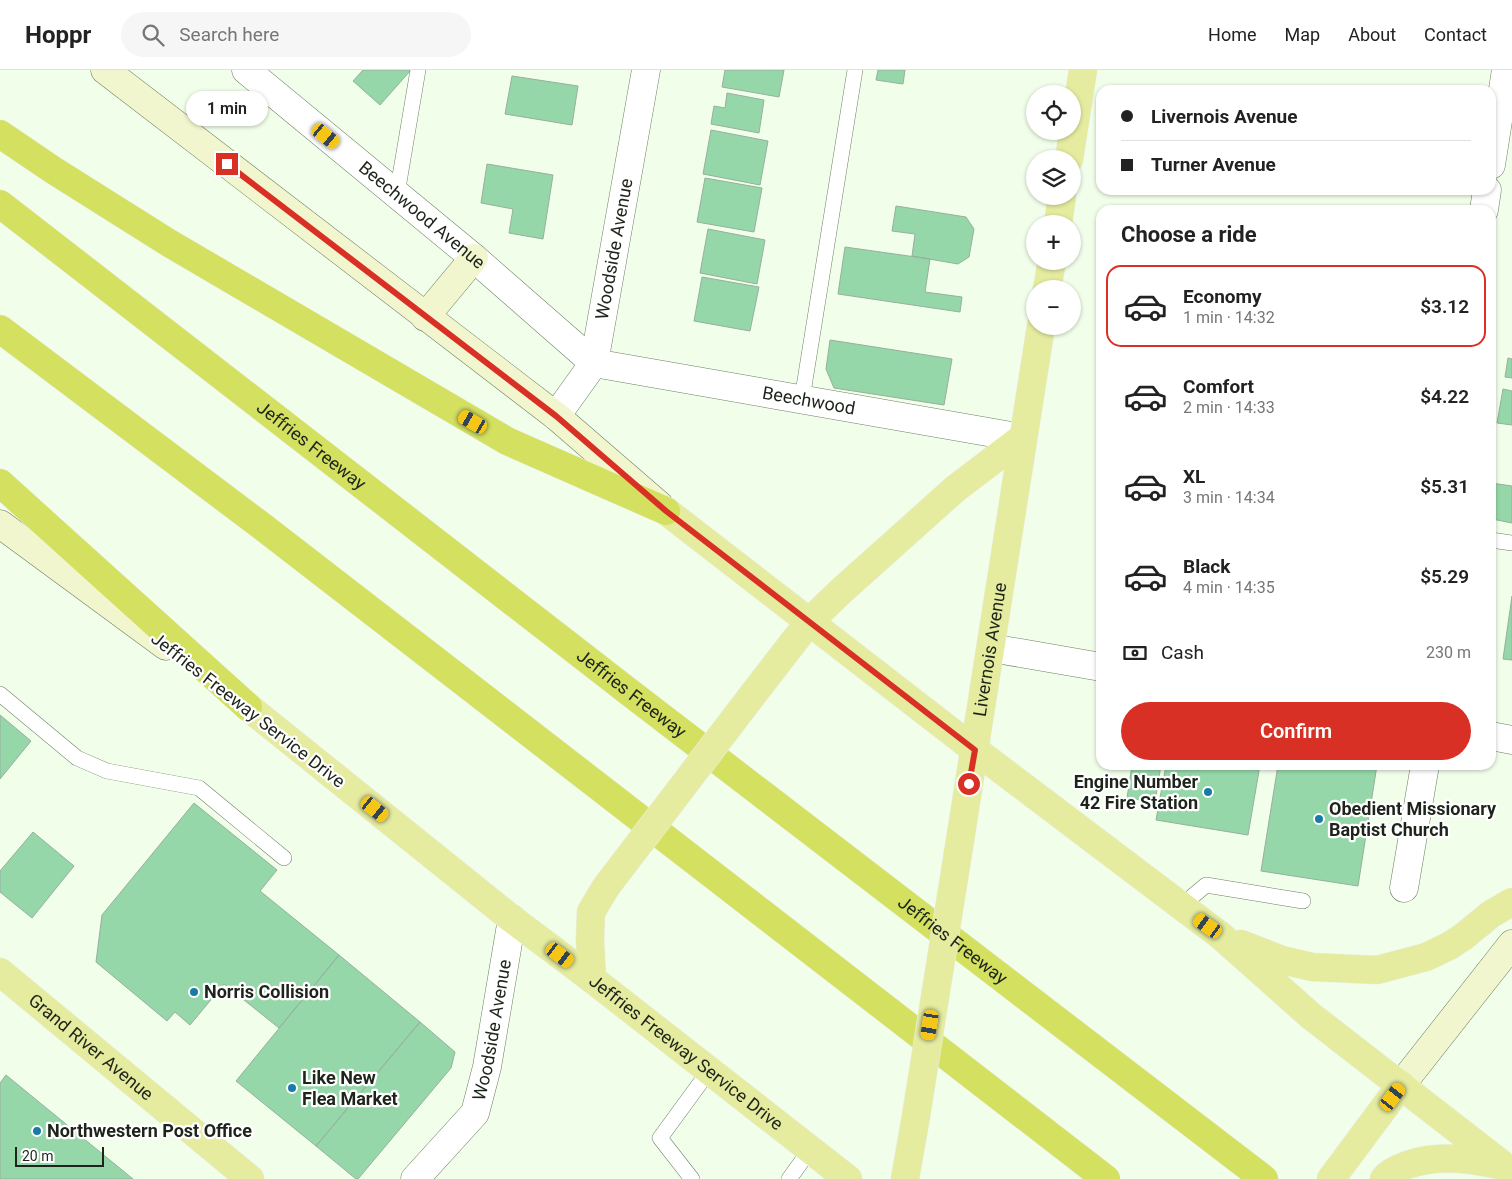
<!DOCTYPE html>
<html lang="en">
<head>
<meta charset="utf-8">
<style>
  :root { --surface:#fff; --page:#f6f6f6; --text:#222; --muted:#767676; --line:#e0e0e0; --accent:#d93025 }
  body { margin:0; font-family:Roboto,sans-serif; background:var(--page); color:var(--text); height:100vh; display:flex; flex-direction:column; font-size:19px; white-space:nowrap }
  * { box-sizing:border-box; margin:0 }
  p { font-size:16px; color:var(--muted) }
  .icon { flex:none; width:28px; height:28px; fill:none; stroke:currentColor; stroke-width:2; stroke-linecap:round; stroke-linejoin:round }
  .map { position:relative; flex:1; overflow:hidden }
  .details { position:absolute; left:1096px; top:135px; width:400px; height:565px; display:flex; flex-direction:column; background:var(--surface); border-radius:15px; box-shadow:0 1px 4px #0004 }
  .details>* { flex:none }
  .guide { position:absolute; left:1096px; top:15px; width:400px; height:110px; border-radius:15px; box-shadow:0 1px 4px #0004; display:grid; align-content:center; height:110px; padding:0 25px; background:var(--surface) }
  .buttons { position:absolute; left:1026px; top:15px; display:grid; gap:10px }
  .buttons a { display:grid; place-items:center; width:55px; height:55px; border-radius:50%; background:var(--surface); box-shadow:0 1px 4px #0004; font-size:25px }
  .scale { position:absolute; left:15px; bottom:12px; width:89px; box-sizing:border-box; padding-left:5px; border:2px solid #1e241b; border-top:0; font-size:14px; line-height:18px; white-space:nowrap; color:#1e241b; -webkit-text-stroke:4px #fff; paint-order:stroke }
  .end { position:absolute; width:22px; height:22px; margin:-11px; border:6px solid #d93025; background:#fff; box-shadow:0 0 0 2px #fff }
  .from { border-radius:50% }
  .bubble { position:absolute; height:35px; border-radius:18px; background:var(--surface); box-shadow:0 1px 4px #0004; font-size:16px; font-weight:600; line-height:35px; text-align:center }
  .car { position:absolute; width:15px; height:30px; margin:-15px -8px; border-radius:6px; box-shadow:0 0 4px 1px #0007; background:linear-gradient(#f5c518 24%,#345 0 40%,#f5c518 0 76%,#345 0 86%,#f5c518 0) }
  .guide b { display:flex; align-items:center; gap:18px; height:48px; font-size:19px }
  .guide b+b { border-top:1px solid var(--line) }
  .guide i { width:12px; height:12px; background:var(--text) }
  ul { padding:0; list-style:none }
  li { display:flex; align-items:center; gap:15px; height:82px; margin:0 10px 8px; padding:0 15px; border:2px solid transparent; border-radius:15px }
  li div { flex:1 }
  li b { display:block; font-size:19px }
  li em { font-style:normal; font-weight:600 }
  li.selected { border-color:var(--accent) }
  li>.icon { width:45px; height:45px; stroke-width:1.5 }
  h2 { padding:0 25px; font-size:22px; line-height:60px }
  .pay { display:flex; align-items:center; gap:12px; height:55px; padding:0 25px; font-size:19px }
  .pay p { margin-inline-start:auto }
  .button { display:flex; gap:10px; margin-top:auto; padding:10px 25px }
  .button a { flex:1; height:58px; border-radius:30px; background:var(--accent); color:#fff; font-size:20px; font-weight:600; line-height:58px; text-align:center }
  header { display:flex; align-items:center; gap:30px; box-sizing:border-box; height:70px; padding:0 25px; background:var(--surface); border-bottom:1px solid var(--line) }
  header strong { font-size:24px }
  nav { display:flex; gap:28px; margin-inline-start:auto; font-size:18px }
  .search { width:350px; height:45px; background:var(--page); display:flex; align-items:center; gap:12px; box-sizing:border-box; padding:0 18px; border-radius:28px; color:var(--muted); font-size:19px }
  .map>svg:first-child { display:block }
  .building { fill:#95d7a9; stroke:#96b09d }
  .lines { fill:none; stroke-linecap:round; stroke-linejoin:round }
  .lane-casing { stroke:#6f7e66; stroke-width:16 }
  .street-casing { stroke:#6f7e66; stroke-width:29 }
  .secondary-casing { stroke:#6f7e66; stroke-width:29 }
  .primary-casing { stroke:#ededed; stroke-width:29 }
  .highway-casing { stroke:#ededed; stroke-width:29 }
  .lane { stroke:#fff; stroke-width:15 }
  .street { stroke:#fff; stroke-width:28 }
  .secondary { stroke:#f2f6cf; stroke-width:28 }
  .primary { stroke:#e5ec9f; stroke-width:28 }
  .highway { stroke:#d4e05f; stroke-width:28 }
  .primary-bridge-casing { stroke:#ededed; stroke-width:29; stroke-linecap:butt }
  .primary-bridge { stroke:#e5ec9f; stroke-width:28 }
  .route { stroke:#d93025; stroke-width:6 }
  .poi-dot { fill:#187ca7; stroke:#fff; stroke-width:2 }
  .labels { text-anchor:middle; stroke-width:4.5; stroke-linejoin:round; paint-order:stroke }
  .street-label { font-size:18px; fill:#1e241b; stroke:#fff }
  .poi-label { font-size:18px; font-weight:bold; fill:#1e241b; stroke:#fff; text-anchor:start }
</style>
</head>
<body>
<header>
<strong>Hoppr</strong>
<div class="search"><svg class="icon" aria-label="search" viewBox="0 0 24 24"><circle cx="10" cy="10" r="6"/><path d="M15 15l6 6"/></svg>Search here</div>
<nav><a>Home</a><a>Map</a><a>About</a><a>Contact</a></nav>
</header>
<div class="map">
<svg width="1512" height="1109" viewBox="0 0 1512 1109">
  <rect width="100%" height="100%" fill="#f1fee9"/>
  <path class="building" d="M 363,0 L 411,0 L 380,35 L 353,11 Z
    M 725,0 L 784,0 L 779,27 L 722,17 Z
    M 878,0 L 905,0 L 903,14 L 876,10 Z
    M 512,6 L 578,16 L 572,55 L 505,44 Z
    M 727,23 L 764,30 L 759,63 L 711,54 L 714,36 L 725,38 Z
    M 711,60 L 768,71 L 760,115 L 703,104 Z
    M 487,94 L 553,105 L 543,169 L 509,163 L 513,139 L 481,133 Z
    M 705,108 L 762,118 L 754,162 L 697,152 Z
    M 896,136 L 966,147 L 974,159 L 969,187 L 958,194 L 912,186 L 915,164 L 892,161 Z
    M 708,159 L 765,170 L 757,214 L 700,203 Z
    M 845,177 L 930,189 L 925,222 L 962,227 L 960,242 L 838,224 Z
    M 702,207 L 759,217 L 750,261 L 694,251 Z
    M 830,270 L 952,289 L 944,335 L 834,318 L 826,299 Z
    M 1508,288 L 1512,289 L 1512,308 L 1505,307 Z
    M 1503,319 L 1512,321 L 1512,355 L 1497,353 Z
    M 1491,413 L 1512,416 L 1512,453 L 1492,449 L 1494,434 L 1491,433 Z
    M 1512,526 L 1512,590 L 1503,589 Z
    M 0,645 L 31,671 L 0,709 Z
    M 1132,695 L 1161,695 L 1155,732 L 1127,728 Z
    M 1166,695 L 1260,695 L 1248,765 L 1156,750 Z
    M 1278,695 L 1339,695 L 1357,698 L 1358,695 L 1377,695 L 1358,816 L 1261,801 Z
    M 194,733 L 277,800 L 260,821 L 339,885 L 279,958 L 224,914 L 190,955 L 175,942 L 167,951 L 96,892 L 102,845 Z
    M 33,762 L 74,796 L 32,848 L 0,822 L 0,801 Z
    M 339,885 L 420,952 L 316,1076 L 236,1011 Z
    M 420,952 L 455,982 L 451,998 L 358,1109 L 356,1109 L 316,1076 Z
    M 6,1005 L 133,1109 L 0,1109 L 0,1013 Z"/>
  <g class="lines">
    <g class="lane-casing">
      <path id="lane" d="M 397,124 L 418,0
        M 802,329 L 855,0
        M 1491,470 L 1512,473
        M 0,624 L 77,688 L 107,701 L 199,718 L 284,788
        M 1181,836 L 1206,815 L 1303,831
        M 692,1109 L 660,1068 L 709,1001
        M 789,1109 L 810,1080"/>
    </g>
    <g class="street-casing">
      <g id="street">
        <path id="s1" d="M 246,0 L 474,188 L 594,293"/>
        <path d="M 1491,95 L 1506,0"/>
        <path d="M 1484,140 L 1487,120"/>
        <path id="s2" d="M 594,293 L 1022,368"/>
        <path id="s3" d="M 556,346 L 594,293 L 646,0"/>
        <path d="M 991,578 L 1101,597"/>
        <path d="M 1491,666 L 1512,670"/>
        <path d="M 1404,818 L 1425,695"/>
        <path id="s4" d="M 415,1109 L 475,1043 L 487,997 L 512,849"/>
      </g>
    </g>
    <g class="secondary-casing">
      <path id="secondary" d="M 105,0 L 556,346 L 659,435
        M 425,247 L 474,188
        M 0,454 L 166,576
        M 1401,1015 L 1512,874"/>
    </g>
    <g class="primary-casing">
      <g id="primary">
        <path d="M 1069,89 L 1083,0"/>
        <path d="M 1058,154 L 1062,126"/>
        <path d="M 1047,219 L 1052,191"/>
        <path d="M 666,441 L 975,680 L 1221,866 L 1311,946 L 1512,1102"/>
        <path d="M 754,623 L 809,552 L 840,522 L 955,419 L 1022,368"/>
        <path id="s5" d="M 248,637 L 512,849 L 592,909 L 848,1109"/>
        <path id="s6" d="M 958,783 L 1041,256"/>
        <path d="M 1241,874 L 1282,890 L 1312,897 L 1377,900 L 1426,887 L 1449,876 L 1463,867 L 1491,844 L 1512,832"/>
        <path id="s7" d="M 0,902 L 250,1109"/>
        <path d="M 592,909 L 590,870 L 591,842 L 606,817"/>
        <path d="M 905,1109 L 916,1046"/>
        <path d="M 1331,1109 L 1401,1015"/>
        <path d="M 1384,1109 C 1389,1102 1399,1098 1407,1095 C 1438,1084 1468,1089 1499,1095"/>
      </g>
    </g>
    <g class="highway-casing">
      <g id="highway">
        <path d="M 0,64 L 53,100 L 169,173 L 507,371 L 666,441"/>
        <path id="s8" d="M 0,134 L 629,622 L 1264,1109"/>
        <path d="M 0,259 L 263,457 L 1106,1109"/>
        <path d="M 0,413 L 248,637"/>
      </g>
    </g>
    <use href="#lane" class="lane"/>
    <use href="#street" class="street"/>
    <use href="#secondary" class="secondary"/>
    <use href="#primary" class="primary"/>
    <use href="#highway" class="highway"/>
    <g class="primary-bridge-casing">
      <path id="primary-bridge" d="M 606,817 L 754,623
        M 916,1046 L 958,783"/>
    </g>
    <use href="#primary-bridge" class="primary-bridge"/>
  </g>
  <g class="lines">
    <path class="route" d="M 227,94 L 556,346 L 666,441 L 975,680 L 969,714"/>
  </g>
  <g class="poi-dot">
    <circle cx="1208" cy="722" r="5"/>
    <circle cx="1319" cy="749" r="5"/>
    <circle cx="194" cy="922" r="5"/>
    <circle cx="292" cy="1018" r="5"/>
    <circle cx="37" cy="1061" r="5"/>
  </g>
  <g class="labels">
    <g class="street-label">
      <text dy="6" stroke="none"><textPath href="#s1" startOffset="228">Beechwood Avenue</textPath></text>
      <text dy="6" stroke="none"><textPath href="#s3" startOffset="181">Woodside Avenue</textPath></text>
      <text dy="6" stroke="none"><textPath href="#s2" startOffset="218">Beechwood</textPath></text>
      <text dy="6" stroke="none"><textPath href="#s8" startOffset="394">Jeffries Freeway</textPath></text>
      <text dy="6" stroke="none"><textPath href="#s6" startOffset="206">Livernois Avenue</textPath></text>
      <text dy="6" stroke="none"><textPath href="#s8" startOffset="799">Jeffries Freeway</textPath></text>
      <text transform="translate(248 640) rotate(38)" y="6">Jeffries Freeway Service Drive</text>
      <text dy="6" stroke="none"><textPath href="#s8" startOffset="1204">Jeffries Freeway</textPath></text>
      <text dy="6" stroke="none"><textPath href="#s4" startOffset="174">Woodside Avenue</textPath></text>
      <text dy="6" stroke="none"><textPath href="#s7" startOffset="118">Grand River Avenue</textPath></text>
      <text dy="6" stroke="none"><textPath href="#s5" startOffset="558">Jeffries Freeway Service Drive</textPath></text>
    </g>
    <g class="poi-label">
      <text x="1198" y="718" text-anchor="end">Engine Number<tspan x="1198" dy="21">42 Fire Station</tspan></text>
      <text x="1329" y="745">Obedient Missionary<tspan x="1329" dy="21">Baptist Church</tspan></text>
      <text x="204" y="928">Norris Collision</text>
      <text x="302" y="1014">Like New<tspan x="302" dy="21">Flea Market</tspan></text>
      <text x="47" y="1067">Northwestern Post Office</text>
    </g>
  </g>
</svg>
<div class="buttons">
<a><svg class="icon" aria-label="locate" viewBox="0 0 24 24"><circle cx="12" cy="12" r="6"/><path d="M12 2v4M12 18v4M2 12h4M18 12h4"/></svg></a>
<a><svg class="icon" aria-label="layers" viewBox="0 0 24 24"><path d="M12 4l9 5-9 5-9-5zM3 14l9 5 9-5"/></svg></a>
<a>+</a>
<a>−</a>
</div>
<div class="scale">20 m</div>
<i class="end from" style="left:969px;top:714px"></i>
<i class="end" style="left:227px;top:94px"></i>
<div class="bubble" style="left:186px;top:21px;width:82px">1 min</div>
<i class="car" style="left:326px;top:66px;rotate:129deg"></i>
<i class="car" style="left:473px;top:352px;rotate:300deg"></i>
<i class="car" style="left:375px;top:739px;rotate:129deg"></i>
<i class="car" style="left:1208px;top:856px;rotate:305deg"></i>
<i class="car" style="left:560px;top:885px;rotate:127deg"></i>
<i class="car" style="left:930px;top:955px;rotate:189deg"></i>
<i class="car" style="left:1393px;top:1027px;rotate:37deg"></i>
<div class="guide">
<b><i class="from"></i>Livernois Avenue</b>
<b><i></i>Turner Avenue</b>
</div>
<section class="details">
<h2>Choose a ride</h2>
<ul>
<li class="selected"><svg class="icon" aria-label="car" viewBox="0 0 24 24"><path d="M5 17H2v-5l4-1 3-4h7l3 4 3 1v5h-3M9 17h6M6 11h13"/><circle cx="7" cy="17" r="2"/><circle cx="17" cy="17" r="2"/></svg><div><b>Economy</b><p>1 min · 14:32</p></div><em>$3.12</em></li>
<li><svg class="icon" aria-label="car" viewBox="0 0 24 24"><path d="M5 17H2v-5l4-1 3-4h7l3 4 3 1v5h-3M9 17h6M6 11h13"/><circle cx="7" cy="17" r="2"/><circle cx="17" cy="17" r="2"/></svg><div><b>Comfort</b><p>2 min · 14:33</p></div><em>$4.22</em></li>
<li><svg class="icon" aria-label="car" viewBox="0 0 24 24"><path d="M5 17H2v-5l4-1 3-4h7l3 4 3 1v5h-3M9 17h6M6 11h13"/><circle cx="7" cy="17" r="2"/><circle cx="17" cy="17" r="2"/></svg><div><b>XL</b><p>3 min · 14:34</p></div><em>$5.31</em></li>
<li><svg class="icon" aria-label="car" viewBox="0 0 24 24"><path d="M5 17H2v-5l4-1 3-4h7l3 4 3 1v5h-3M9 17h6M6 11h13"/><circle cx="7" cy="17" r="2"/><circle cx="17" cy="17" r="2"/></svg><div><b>Black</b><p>4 min · 14:35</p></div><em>$5.29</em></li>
</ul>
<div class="pay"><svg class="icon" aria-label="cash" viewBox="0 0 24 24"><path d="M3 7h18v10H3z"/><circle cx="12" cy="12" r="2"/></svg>Cash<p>230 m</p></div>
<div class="button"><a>Confirm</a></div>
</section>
</div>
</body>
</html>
